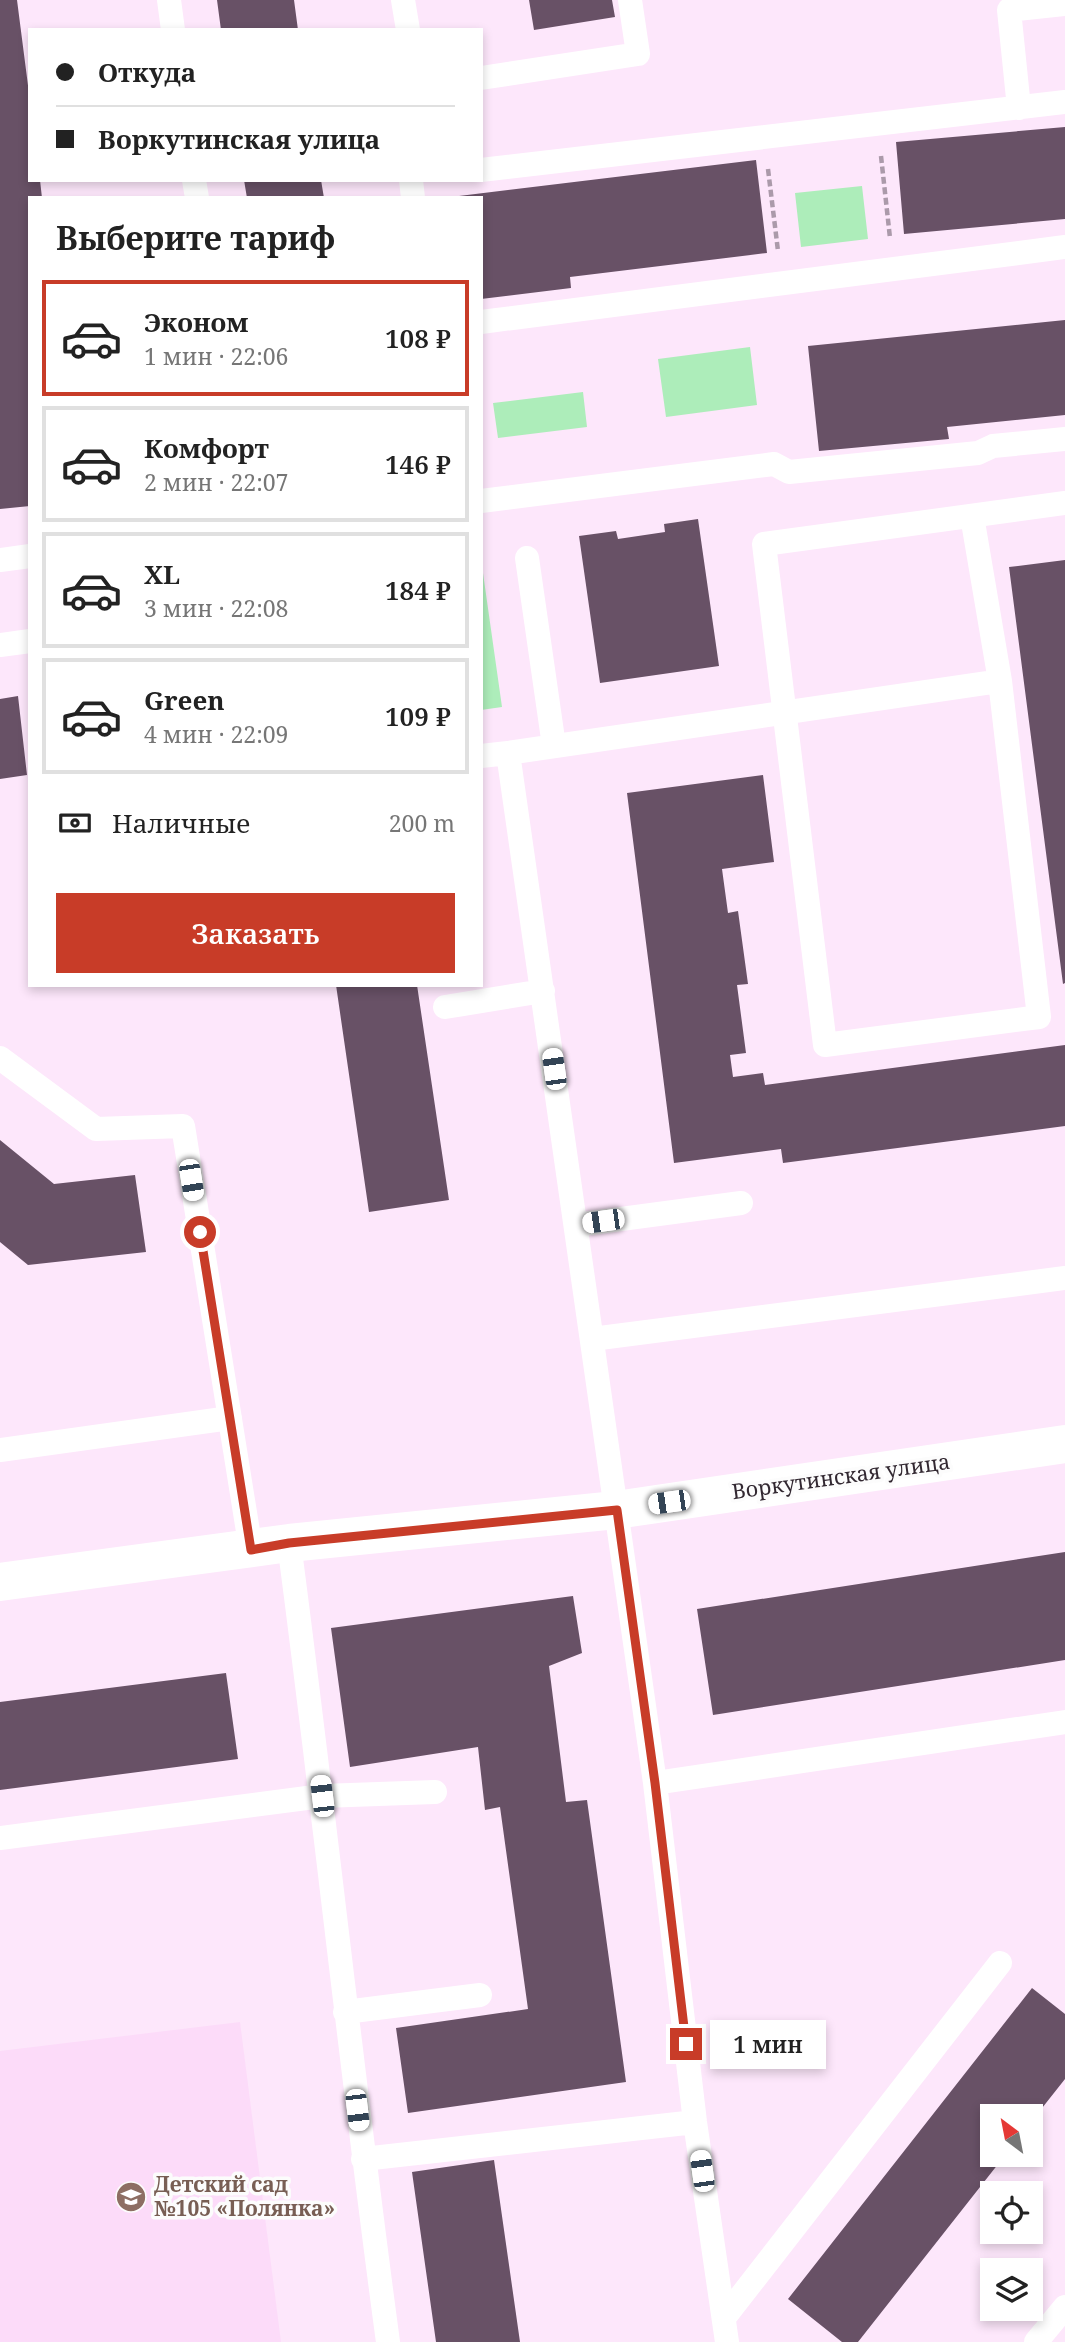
<!DOCTYPE html>
<html lang="ru">
<head>
<meta charset="utf-8">
<style>
  :root { --surface:#fff; --page:#f2f2f2; --text:#222; --muted:#767676; --line:#e0e0e0; --accent:#c83c28 }
  body { margin:0; font-family:"Noto Serif",serif; background:var(--page); color:var(--text); height:100vh; display:flex; flex-direction:column; font-size:26px; white-space:nowrap }
  * { box-sizing:border-box; margin:0 }
  p { font-size:23px; color:var(--muted) }
  .icon { flex:none; width:38px; height:38px; fill:none; stroke:currentColor; stroke-width:2; stroke-linecap:round; stroke-linejoin:round }
  .map { position:relative; flex:1; overflow:hidden }
  .side { position:absolute; left:28px; top:196px; width:455px; height:791px; display:flex; flex-direction:column; background:var(--surface); border-radius:0px; box-shadow:0 4px 10px #0003 }
  .side>* { flex:none }
  .banner { position:absolute; left:28px; top:28px; width:455px; height:154px; border-radius:0px; box-shadow:0 4px 10px #0003; display:grid; align-content:center; height:154px; padding:0 28px; background:var(--surface) }
  .needle { width:46px; rotate:328deg }
  .tools { position:absolute; left:980px; top:2104px; display:grid; gap:14px }
  .tools a { display:grid; place-items:center; width:63px; height:63px; border-radius:0px; background:var(--surface); box-shadow:0 4px 10px #0003; font-size:35px }
  .end { position:absolute; width:32px; height:32px; margin:-16px; border:9px solid #c83c28; background:#fff; box-shadow:0 0 0 4px #fff }
  .from { border-radius:50% }
  .bubble { position:absolute; height:49px; border-radius:0px; background:var(--surface); box-shadow:0 4px 10px #0003; font-size:23px; font-weight:600; line-height:49px; text-align:center }
  .car { position:absolute; width:21px; height:42px; margin:-21px -10px; border-radius:9px; box-shadow:0 0 5px 2px #0007; background:linear-gradient(#fff 24%,#345 0 40%,#fff 0 76%,#345 0 86%,#fff 0) }
  .banner b { display:flex; align-items:center; gap:24px; height:66px; font-size:26px }
  .banner b+b { border-top:2px solid var(--line) }
  .banner i { width:18px; height:18px; background:var(--text) }
  ul { padding:0; list-style:none }
  li { display:flex; align-items:center; gap:21px; height:116px; margin:0 14px 10px; padding:0 14px; border:4px solid var(--line); border-radius:0px }
  li div { flex:1 }
  li b { display:block; font-size:26px }
  li em { font-style:normal; font-weight:600 }
  li.active { border-color:var(--accent) }
  li>.icon { width:63px; height:63px; stroke-width:1.5 }
  h2 { padding:0 28px; font-size:32px; line-height:84px }
  .pay { display:flex; align-items:center; gap:18px; height:77px; padding:0 28px; font-size:26px }
  .pay p { margin-inline-start:auto }
  .button { display:flex; gap:14px; margin-top:auto; padding:14px 28px }
  .button a { flex:1; height:80px; border-radius:0px; background:var(--accent); color:#fff; font-size:28px; font-weight:600; line-height:80px; text-align:center }
  .map>svg:first-child { display:block }
  .built { fill:#fcdbf9 }
  .green { fill:#adedba }
  .building { fill:#685166 }
  .lines { fill:none; stroke-linecap:round; stroke-linejoin:round }
  .path { stroke:#ab9aaa; stroke-width:4.5; stroke-dasharray:7 3.5; stroke-linecap:butt }
  .service { stroke:#fff; stroke-width:24 }
  .tertiary { stroke:#fff; stroke-width:38 }
  .route { stroke:#c83c28; stroke-width:9 }
  .labels { text-anchor:middle; stroke-width:7; stroke-linejoin:round; paint-order:stroke }
  .street-label { font-size:21px; fill:#322831; stroke:#fcfcfc }
  .education-label { font-size:21px; font-weight:bold; fill:#785e54; stroke:#fcfcfc; text-anchor:start }
</style>
</head>
<body>
<div class="map">
<svg width="1065" height="2342" viewBox="0 0 1065 2342">
  <rect width="100%" height="100%" fill="#fde7fb"/>
  <path class="built" d="M 240,2022 L 281,2342 L 0,2342 L 0,2051 Z"/>
  <path class="green" d="M 862,186 L 868,239 L 801,247 L 795,193 Z
    M 750,347 L 757,405 L 666,417 L 658,359 Z
    M 583,392 L 587,427 L 498,438 L 493,403 Z
    M 481,559 L 502,707 L 481,710 Z"/>
  <path class="building" d="M 0,0 L 17,0 L 30,101 L 30,180 L 40,180 L 42,198 L 30,198 L 30,506 L 0,509 Z
    M 217,0 L 294,0 L 298,30 L 221,30 Z
    M 529,0 L 612,0 L 615,17 L 534,30 Z
    M 1065,127 L 1065,219 L 904,234 L 896,142 Z
    M 756,160 L 767,253 L 570,277 L 571,288 L 481,299 L 481,198 L 459,196 Z
    M 244,180 L 321,180 L 324,198 L 247,198 Z
    M 1065,320 L 1065,415 L 947,427 L 949,439 L 819,451 L 808,346 Z
    M 698,519 L 719,666 L 600,683 L 579,536 L 616,531 L 618,539 L 665,532 L 664,524 Z
    M 1065,560 L 1065,983 L 1063,984 L 1009,567 Z
    M 18,696 L 27,775 L 0,779 L 0,699 Z
    M 763,775 L 774,862 L 722,869 L 728,913 L 738,911 L 748,984 L 737,985 L 746,1053 L 730,1055 L 733,1077 L 763,1073 L 765,1085 L 1065,1045 L 1065,1126 L 783,1163 L 781,1149 L 674,1163 L 627,793 Z
    M 336,985 L 417,985 L 449,1200 L 369,1212 Z
    M 0,1140 L 54,1184 L 135,1175 L 146,1252 L 28,1265 L 0,1242 Z
    M 1065,1552 L 1065,1660 L 713,1715 L 697,1609 Z
    M 573,1596 L 582,1653 L 549,1666 L 566,1802 L 587,1800 L 626,2082 L 408,2113 L 396,2028 L 528,2009 L 500,1807 L 485,1810 L 478,1747 L 350,1767 L 331,1628 Z
    M 226,1673 L 238,1759 L 0,1790 L 0,1702 Z
    M 1032,1988 L 1065,2014 L 1065,2079 L 1031,2122 L 1031,2116 L 992,2116 L 992,2154 L 1006,2154 L 858,2342 L 842,2342 L 788,2299 Z
    M 494,2160 L 520,2342 L 436,2342 L 412,2172 Z"/>
  <g class="lines">
    <path class="path" d="M 881,156 L 890,238
      M 768,169 L 778,251"/>
    <path class="service" d="M 169,0 L 173,30
      M 403,0 L 408,30
      M 481,78 L 638,54 L 630,0
      M 1019,108 L 1009,10 L 1065,4
      M 481,170 L 1065,102
      M 194,180 L 197,198
      M 411,180 L 413,198
      M 481,322 L 1065,247
      M 481,501 L 774,464 L 789,472 L 978,453 L 993,446 L 1065,439
      M 972,516 L 1000,681 L 1039,1017 L 825,1045 L 764,544 L 1065,503
      M 527,558 L 554,746
      M 0,560 L 30,556
      M 0,645 L 30,641
      M 481,756 L 508,753
      M 445,1007 L 543,991
      M 0,1058 L 96,1129 L 183,1126 L 251,1550
      M 576,1225 L 741,1203
      M 592,1339 L 1065,1278
      M 0,1450 L 230,1418
      M 289,1543 C 324,1809 352,2076 388,2342
      M 655,1783 L 1065,1722
      M 0,1838 L 322,1796 L 435,1792
      M 345,2012 L 480,1995
      M 363,2159 L 695,2122
      M 724,2318 L 1000,1963
      M 727,2342 L 695,2122 L 655,1783 L 508,753 L 1000,681
      M 1036,2342 L 1065,2307"/>
    <path class="tertiary" d="M 0,1582 L 289,1543 L 616,1510 L 1065,1444"/>
  </g>
  <g class="lines">
    <path class="route" d="M 200,1232 L 251,1550 L 289,1543 L 617,1510 L 655,1783 L 686,2044"/>
  </g>
  <defs>
    <g id="school-disc" transform="scale(1.575)"><circle r="9.5" fill="#8d6e63" stroke="#fcfcfc"/><path d="M0-5L7-2L0 1L-7-2ZM-4 1L0 2.5L4 1V4Q0 6-4 4Z" fill="#fff"/></g>
  </defs>
  <g fill-rule="evenodd">
    <use href="#school-disc" x="131" y="2197"/>
  </g>
  <g class="labels">
    <g class="street-label">
      <text transform="translate(841 1477) rotate(-8)" y="7">Воркутинская улица</text>
    </g>
    <g class="education-label">
      <text x="154" y="2192">Детский сад<tspan x="154" dy="24">№105 «Полянка»</tspan></text>
    </g>
  </g>
</svg>
<div class="tools">
<a><svg class="needle" viewBox="-14 -14 28 28"><path d="M0-13l5 13h-10z" fill="#e53935"/><path d="M0 13l5-13h-10z" fill="#767676"/></svg></a>
<a><svg class="icon" aria-label="locate" viewBox="0 0 24 24"><circle cx="12" cy="12" r="6"/><path d="M12 2v4M12 18v4M2 12h4M18 12h4"/></svg></a>
<a><svg class="icon" aria-label="layers" viewBox="0 0 24 24"><path d="M12 4l9 5-9 5-9-5zM3 14l9 5 9-5"/></svg></a>
</div>
<i class="end from" style="left:200px;top:1232px"></i>
<i class="end" style="left:686px;top:2044px"></i>
<div class="bubble" style="left:710px;top:2020px;width:116px">1 мин</div>
<i class="car" style="left:554px;top:1069px;rotate:352deg"></i>
<i class="car" style="left:191px;top:1180px;rotate:171deg"></i>
<i class="car" style="left:603px;top:1221px;rotate:262deg"></i>
<i class="car" style="left:669px;top:1502px;rotate:262deg"></i>
<i class="car" style="left:322px;top:1796px;rotate:353deg"></i>
<i class="car" style="left:357px;top:2110px;rotate:173deg"></i>
<i class="car" style="left:702px;top:2171px;rotate:352deg"></i>
<div class="banner">
<b><i class="from"></i>Откуда</b>
<b><i></i>Воркутинская улица</b>
</div>
<section class="side">
<h2>Выберите тариф</h2>
<ul>
<li class="active"><svg class="icon" aria-label="car" viewBox="0 0 24 24"><path d="M5 17H2v-5l4-1 3-4h7l3 4 3 1v5h-3M9 17h6M6 11h13"/><circle cx="7" cy="17" r="2"/><circle cx="17" cy="17" r="2"/></svg><div><b>Эконом</b><p>1 мин · 22:06</p></div><em>108 ₽</em></li>
<li><svg class="icon" aria-label="car" viewBox="0 0 24 24"><path d="M5 17H2v-5l4-1 3-4h7l3 4 3 1v5h-3M9 17h6M6 11h13"/><circle cx="7" cy="17" r="2"/><circle cx="17" cy="17" r="2"/></svg><div><b>Комфорт</b><p>2 мин · 22:07</p></div><em>146 ₽</em></li>
<li><svg class="icon" aria-label="car" viewBox="0 0 24 24"><path d="M5 17H2v-5l4-1 3-4h7l3 4 3 1v5h-3M9 17h6M6 11h13"/><circle cx="7" cy="17" r="2"/><circle cx="17" cy="17" r="2"/></svg><div><b>XL</b><p>3 мин · 22:08</p></div><em>184 ₽</em></li>
<li><svg class="icon" aria-label="car" viewBox="0 0 24 24"><path d="M5 17H2v-5l4-1 3-4h7l3 4 3 1v5h-3M9 17h6M6 11h13"/><circle cx="7" cy="17" r="2"/><circle cx="17" cy="17" r="2"/></svg><div><b>Green</b><p>4 мин · 22:09</p></div><em>109 ₽</em></li>
</ul>
<div class="pay"><svg class="icon" aria-label="cash" viewBox="0 0 24 24"><path d="M3 7h18v10H3z"/><circle cx="12" cy="12" r="2"/></svg>Наличные<p>200 m</p></div>
<div class="button"><a>Заказать</a></div>
</section>
</div>
</body>
</html>
